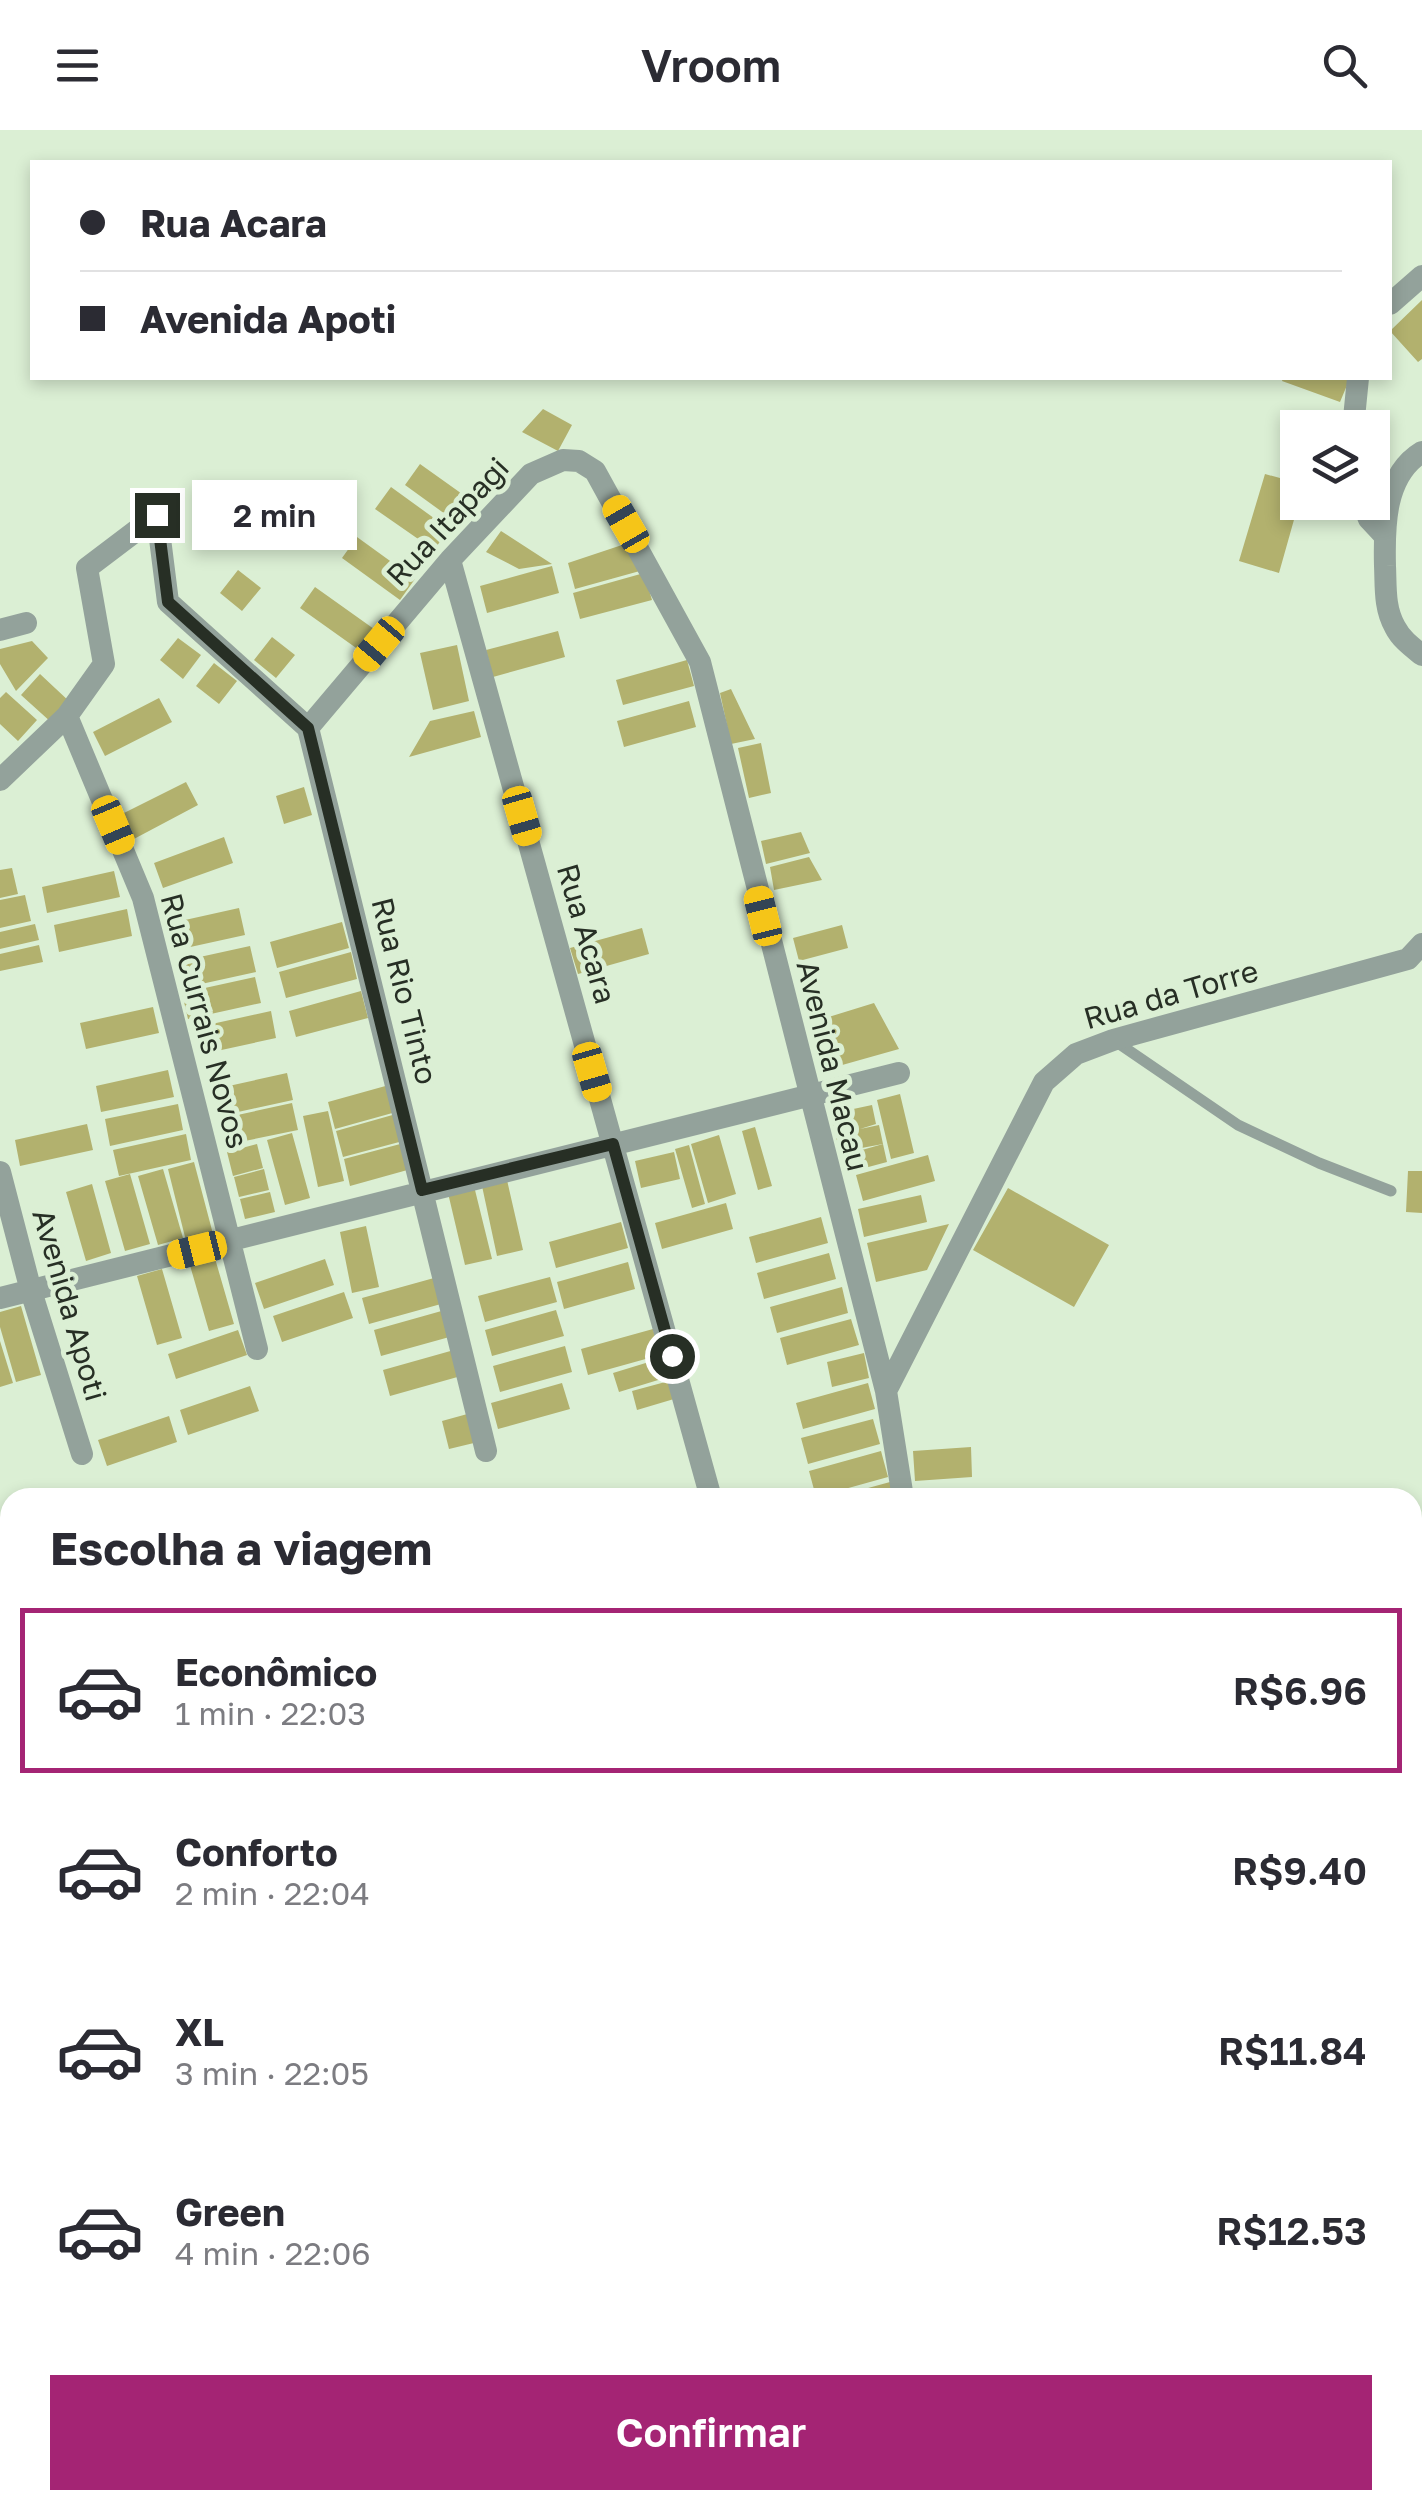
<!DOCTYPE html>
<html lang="pt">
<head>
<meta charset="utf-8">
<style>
  :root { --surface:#fff; --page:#f7f7f7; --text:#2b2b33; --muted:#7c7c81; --line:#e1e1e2; --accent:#a42474 }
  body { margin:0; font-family:"Golos Text",sans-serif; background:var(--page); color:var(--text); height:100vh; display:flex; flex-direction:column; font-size:38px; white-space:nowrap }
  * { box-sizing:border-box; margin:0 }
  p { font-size:32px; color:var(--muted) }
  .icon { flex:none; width:55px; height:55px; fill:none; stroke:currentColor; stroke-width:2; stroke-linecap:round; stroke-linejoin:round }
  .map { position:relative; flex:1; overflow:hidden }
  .drawer { position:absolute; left:0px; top:1358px; width:1422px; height:1022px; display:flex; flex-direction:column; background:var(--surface); border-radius:30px 30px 0 0; box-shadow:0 5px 15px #0003 }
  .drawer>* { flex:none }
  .hud { position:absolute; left:30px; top:30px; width:1362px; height:220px; border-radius:0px; box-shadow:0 5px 15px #0003; display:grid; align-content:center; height:220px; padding:0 50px; background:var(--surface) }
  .tools { position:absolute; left:1280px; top:280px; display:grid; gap:20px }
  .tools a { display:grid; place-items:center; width:110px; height:110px; border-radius:0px; background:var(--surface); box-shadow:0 5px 15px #0003; font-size:50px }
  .end { position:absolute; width:45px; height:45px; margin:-22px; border:12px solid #272f25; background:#fff; box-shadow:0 0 0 5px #fff }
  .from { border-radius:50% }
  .bubble { position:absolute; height:70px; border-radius:0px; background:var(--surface); box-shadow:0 5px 15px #0003; font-size:32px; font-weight:600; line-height:70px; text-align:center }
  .car { position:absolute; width:30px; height:60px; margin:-30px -15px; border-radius:12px; box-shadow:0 0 8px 2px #0007; background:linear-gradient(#f5c518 24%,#345 0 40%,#f5c518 0 76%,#345 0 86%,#f5c518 0) }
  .hud b { display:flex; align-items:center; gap:35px; height:95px; font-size:38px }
  .hud b+b { border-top:2px solid var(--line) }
  .hud i { width:25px; height:25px; background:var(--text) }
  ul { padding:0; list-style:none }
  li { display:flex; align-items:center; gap:30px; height:165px; margin:0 20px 15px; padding:0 30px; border:5px solid transparent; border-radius:0px }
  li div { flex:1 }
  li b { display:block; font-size:38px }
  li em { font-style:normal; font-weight:600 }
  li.current { border-color:var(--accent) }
  li>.icon { width:90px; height:90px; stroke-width:1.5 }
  h2 { padding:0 50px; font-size:45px; line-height:120px }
  .button { display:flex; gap:20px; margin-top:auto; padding:20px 50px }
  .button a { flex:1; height:115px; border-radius:0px; background:var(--accent); color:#fff; font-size:40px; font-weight:600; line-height:115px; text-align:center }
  header { display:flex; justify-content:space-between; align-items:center; height:130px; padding:0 50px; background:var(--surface); font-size:45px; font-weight:600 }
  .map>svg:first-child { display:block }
  .building { fill:#b2b16e }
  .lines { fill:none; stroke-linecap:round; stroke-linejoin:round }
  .service { stroke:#93a29b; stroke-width:11 }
  .minor { stroke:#93a29b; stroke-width:22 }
  .route { stroke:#272f25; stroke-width:12 }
  .labels { text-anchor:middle; stroke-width:10; stroke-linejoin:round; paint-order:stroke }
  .street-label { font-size:30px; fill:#272f25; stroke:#dbefd4 }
</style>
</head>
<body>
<header><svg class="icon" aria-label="menu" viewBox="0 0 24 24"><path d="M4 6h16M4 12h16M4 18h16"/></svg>Vroom<svg class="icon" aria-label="search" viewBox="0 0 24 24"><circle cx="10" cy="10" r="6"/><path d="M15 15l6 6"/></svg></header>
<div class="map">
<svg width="1422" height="2378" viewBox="0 0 1422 2378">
  <rect width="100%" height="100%" fill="#dbefd4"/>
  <path class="building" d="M 1422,170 L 1422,229 L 1418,232 L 1390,201 Z
    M 1283,248 L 1350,248 L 1340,272 L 1282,251 Z
    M 543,279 L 572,295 L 558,321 L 522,302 Z
    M 420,334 L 479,376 L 463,397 L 405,355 Z
    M 1265,344 L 1298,353 L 1299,372 L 1279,443 L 1239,431 Z
    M 391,357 L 449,399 L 434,420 L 375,379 Z
    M 501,401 L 552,434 L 519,439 L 486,422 Z
    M 357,407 L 415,449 L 400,470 L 342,428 Z
    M 628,413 L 647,439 L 575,459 L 568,433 Z
    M 552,436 L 559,463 L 487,483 L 480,456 Z
    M 238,440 L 261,458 L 242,481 L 220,463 Z
    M 644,443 L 652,470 L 580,489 L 573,463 Z
    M 315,457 L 374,499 L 359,520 L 300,478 Z
    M 558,501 L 565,527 L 493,547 L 486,520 Z
    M 272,507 L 295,525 L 276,548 L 254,530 Z
    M 178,508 L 201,525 L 183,549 L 160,530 Z
    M 32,511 L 48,528 L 16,561 L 0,534 L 0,519 Z
    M 457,515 L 469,571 L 433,580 L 420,523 Z
    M 687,530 L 694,556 L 623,575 L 616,550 Z
    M 214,533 L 237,551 L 219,574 L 196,556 Z
    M 40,544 L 71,573 L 52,593 L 21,565 Z
    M 731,559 L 755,609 L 731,614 L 720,563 Z
    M 6,562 L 37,590 L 18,611 L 0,594 L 0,568 Z
    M 159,568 L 172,592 L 105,626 L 93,602 Z
    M 689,571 L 696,597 L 624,617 L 617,591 Z
    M 474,581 L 481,607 L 409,627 L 430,591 Z
    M 761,613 L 771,663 L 749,668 L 738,618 Z
    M 186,652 L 198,675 L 132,710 L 120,685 Z
    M 304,657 L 312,685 L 284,694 L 276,666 Z
    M 801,702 L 810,723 L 766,734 L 761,711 Z
    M 224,707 L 233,733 L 163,758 L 154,733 Z
    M 809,727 L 822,750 L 774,760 L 770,737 Z
    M 12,738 L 18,764 L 0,768 L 0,740 Z
    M 114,741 L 120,767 L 47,783 L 42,757 Z
    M 25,765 L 31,791 L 0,798 L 0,770 Z
    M 239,778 L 245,805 L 172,821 L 167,794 Z
    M 127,779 L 132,806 L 59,822 L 54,795 Z
    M 342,792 L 349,818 L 277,838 L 270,812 Z
    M 35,794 L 39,810 L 0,819 L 0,802 Z
    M 842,795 L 848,818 L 799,831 L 793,808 Z
    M 642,798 L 649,824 L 578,844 L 570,818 Z
    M 39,815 L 43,832 L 0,841 L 0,824 Z
    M 250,816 L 256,842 L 183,858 L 177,832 Z
    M 351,822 L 357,849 L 286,868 L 279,842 Z
    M 255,847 L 261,873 L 188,889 L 182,863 Z
    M 361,861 L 368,888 L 296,907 L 289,881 Z
    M 874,873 L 899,919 L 828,939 L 819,890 Z
    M 153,877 L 159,903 L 86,919 L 80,893 Z
    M 271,881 L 276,908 L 203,924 L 198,897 Z
    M 168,940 L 174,967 L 101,982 L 96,956 Z
    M 287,943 L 293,970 L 220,986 L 215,959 Z
    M 389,955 L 396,982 L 335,999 L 328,972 Z
    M 900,964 L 914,1023 L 891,1029 L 877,970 Z
    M 292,973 L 298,1000 L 225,1015 L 219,989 Z
    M 178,974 L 183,1000 L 110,1016 L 105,989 Z
    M 872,975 L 876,994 L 860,999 L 879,995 L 883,1014 L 840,1022 L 830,984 Z
    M 328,981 L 344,1051 L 318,1057 L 303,986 Z
    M 396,984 L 403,1011 L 343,1027 L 336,1001 Z
    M 87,994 L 93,1020 L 20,1036 L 15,1010 Z
    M 755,997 L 772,1056 L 758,1060 L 742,1001 Z
    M 292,1003 L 310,1068 L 285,1075 L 267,1010 Z
    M 186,1004 L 191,1030 L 119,1046 L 113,1020 Z
    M 719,1005 L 736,1064 L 708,1073 L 691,1014 Z
    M 404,1013 L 411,1039 L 350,1056 L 344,1029 Z
    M 257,1014 L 263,1038 L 233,1046 L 227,1022 Z
    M 883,1014 L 887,1032 L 846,1043 L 841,1026 Z
    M 689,1015 L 705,1074 L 692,1078 L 675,1019 Z
    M 674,1022 L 680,1049 L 641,1058 L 635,1031 Z
    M 928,1025 L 935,1051 L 863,1071 L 856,1045 Z
    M 194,1032 L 213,1104 L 186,1111 L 168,1039 Z
    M 163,1039 L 183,1108 L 158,1115 L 138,1046 Z
    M 264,1039 L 269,1060 L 239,1067 L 234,1047 Z
    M 1408,1041 L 1422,1041 L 1422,1083 L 1406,1082 Z
    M 130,1044 L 150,1114 L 125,1121 L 105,1051 Z
    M 507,1050 L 523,1120 L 497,1126 L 482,1056 Z
    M 92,1054 L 111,1123 L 86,1131 L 66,1062 Z
    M 474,1056 L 492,1129 L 465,1135 L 448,1063 Z
    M 1008,1058 L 1109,1115 L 1074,1177 L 973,1120 Z
    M 270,1062 L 275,1082 L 245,1089 L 240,1069 Z
    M 921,1065 L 927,1092 L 864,1107 L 858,1079 Z
    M 726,1073 L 733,1099 L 662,1119 L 655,1093 Z
    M 821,1087 L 828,1113 L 756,1133 L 749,1107 Z
    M 621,1092 L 628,1118 L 556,1138 L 549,1112 Z
    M 949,1094 L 927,1140 L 876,1152 L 867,1113 Z
    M 366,1096 L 379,1157 L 352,1163 L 340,1102 Z
    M 829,1123 L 836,1149 L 764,1169 L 757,1143 Z
    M 214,1125 L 234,1194 L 209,1201 L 189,1132 Z
    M 325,1129 L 334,1155 L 264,1179 L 255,1153 Z
    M 628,1132 L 635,1159 L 564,1179 L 557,1152 Z
    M 162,1139 L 182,1208 L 157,1215 L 137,1146 Z
    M 550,1147 L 557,1172 L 485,1192 L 478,1166 Z
    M 434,1148 L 441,1174 L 369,1194 L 362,1168 Z
    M 842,1157 L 848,1183 L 777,1203 L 770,1177 Z
    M 344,1162 L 353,1188 L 282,1212 L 273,1186 Z
    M 21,1176 L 41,1245 L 16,1252 L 0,1197 L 0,1182 Z
    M 445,1180 L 453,1206 L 381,1226 L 374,1200 Z
    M 556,1180 L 564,1206 L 492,1226 L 485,1200 Z
    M 851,1189 L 859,1215 L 787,1235 L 780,1208 Z
    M 653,1199 L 660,1225 L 588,1245 L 581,1219 Z
    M 238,1200 L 247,1225 L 176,1249 L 168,1224 Z
    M 0,1211 L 13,1253 L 0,1257 Z
    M 565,1216 L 572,1242 L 500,1262 L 493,1236 Z
    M 454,1220 L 461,1246 L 390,1266 L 383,1240 Z
    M 864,1223 L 869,1248 L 832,1257 L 827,1232 Z
    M 662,1228 L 668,1247 L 619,1262 L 613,1243 Z
    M 669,1251 L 674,1269 L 637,1280 L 632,1261 Z
    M 562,1253 L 570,1279 L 498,1299 L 491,1273 Z
    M 868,1253 L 875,1279 L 803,1299 L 796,1273 Z
    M 250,1256 L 259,1281 L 188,1305 L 180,1280 Z
    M 471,1283 L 478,1312 L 449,1319 L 442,1291 Z
    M 169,1286 L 177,1312 L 107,1336 L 98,1310 Z
    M 873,1289 L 880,1314 L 808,1334 L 801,1308 Z
    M 971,1317 L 972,1347 L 915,1351 L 913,1321 Z
    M 881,1321 L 888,1347 L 816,1367 L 809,1341 Z
    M 890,1352 L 894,1368 L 839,1368 L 839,1366 Z
    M 10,1456 L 10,1502 L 0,1505 L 0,1459 Z
    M 10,1621 L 10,1665 L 6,1670 L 0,1665 L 0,1634 Z
    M 4,1824 L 10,1827 L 10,1858 L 0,1853 L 0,1832 Z
    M 1422,2004 L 1422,2037 L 1412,2040 L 1412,2007 Z
    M 4,2006 L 10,2009 L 10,2042 L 0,2036 L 0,2014 Z
    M 1422,2040 L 1422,2074 L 1412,2077 L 1412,2043 Z
    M 0,2042 L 10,2047 L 10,2079 L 0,2074 Z
    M 1422,2092 L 1422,2126 L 1412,2128 L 1412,2095 Z
    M 10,2120 L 10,2173 L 0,2195 L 0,2142 Z
    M 1422,2141 L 1422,2209 L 1420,2209 L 1412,2175 L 1412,2143 Z
    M 3,2230 L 10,2233 L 10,2259 L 0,2281 L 0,2237 Z
    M 10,2266 L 10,2312 L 0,2307 L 0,2288 Z
    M 10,2325 L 11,2370 L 7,2378 L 0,2378 L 0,2344 Z
    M 142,2370 L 191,2370 L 196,2374 L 193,2378 L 136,2378 Z
    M 489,2370 L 520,2370 L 526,2378 L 494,2378 Z
    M 1146,2370 L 1173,2370 L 1179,2378 L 1145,2378 L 1142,2373 Z"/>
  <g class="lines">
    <path class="service" d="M 1115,911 L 1238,995 L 1319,1033 L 1391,1061"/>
    <path class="minor" d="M 1390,174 L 1422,146
      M 1353,298 L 1358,248
      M 1422,322 C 1384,345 1384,397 1385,436 C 1386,456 1384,478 1395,497 C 1401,509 1412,517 1422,525
      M 1362,372 L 1369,389 L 1383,404
      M 450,430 L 711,1368
      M 0,500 L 26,493
      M 67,586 L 143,768 L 257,1219
      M 308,598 L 450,430 L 531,344 L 563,330 L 579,331 L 595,341 L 700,532 L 886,1261 L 903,1368
      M 0,650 L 67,586 L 104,534 L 87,438 L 157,385 L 168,472 L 308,598 L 486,1321
      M 0,1042 L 31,1161 L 82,1324
      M 0,1168 L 899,943
      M 886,1261 L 1044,952 L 1076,924 L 1113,910 L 1408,829 L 1422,814
      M 0,1530 L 10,1525
      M 0,1713 L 10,1721
      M 0,1991 L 10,1973
      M 0,2208 L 10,2214
      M 1412,2229 L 1422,2226
      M 255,2370 L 261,2378
      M 784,2370 L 789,2378
      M 1323,2370 L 1325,2378
      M 216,2378 L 222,2370
      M 390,2378 L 401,2370
      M 748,2378 L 759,2370"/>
  </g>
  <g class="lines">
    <path class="route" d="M 157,385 L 168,472 L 308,598 L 422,1060 L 613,1014 L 672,1226"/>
  </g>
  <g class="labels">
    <g class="street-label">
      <text transform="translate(448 392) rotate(-47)" y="10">Rua Itapagi</text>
      <text transform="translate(586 804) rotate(74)" y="10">Rua Acara</text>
      <text transform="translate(404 861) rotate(76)" y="10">Rua Rio Tinto</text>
      <text transform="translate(1171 865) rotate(-16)" y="10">Rua da Torre</text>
      <text transform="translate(204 891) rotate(75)" y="10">Rua Currais Novos</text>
      <text transform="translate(832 936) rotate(76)" y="10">Avenida Macau</text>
      <text transform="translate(69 1175) rotate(74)" y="10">Avenida Apoti</text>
    </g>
  </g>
</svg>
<div class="tools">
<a><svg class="icon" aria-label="layers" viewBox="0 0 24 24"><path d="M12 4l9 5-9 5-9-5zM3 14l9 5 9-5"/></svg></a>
</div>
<i class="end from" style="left:672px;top:1226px"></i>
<i class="end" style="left:157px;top:385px"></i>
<div class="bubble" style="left:192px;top:350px;width:165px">2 min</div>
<i class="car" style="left:626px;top:394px;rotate:330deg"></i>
<i class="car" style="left:379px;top:514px;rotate:220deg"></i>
<i class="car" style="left:522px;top:686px;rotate:164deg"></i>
<i class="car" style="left:113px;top:695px;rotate:157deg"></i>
<i class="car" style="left:763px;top:786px;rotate:346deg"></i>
<i class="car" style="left:592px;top:942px;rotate:164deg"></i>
<i class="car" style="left:197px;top:1120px;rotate:256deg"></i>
<div class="hud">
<b><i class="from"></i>Rua Acara</b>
<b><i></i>Avenida Apoti</b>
</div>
<section class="drawer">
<h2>Escolha a viagem</h2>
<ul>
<li class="current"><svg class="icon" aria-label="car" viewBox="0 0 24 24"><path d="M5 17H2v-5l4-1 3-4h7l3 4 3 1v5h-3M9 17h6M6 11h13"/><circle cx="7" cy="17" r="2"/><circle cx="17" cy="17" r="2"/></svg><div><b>Econômico</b><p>1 min · 22:03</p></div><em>R$6.96</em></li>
<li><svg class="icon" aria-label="car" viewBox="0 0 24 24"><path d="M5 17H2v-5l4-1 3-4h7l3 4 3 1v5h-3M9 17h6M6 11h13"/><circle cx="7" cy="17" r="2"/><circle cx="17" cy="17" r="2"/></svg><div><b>Conforto</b><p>2 min · 22:04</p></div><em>R$9.40</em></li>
<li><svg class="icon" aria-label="car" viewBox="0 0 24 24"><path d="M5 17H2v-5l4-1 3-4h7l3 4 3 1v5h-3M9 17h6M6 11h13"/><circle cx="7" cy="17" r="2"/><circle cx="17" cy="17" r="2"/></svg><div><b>XL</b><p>3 min · 22:05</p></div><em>R$11.84</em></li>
<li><svg class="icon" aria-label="car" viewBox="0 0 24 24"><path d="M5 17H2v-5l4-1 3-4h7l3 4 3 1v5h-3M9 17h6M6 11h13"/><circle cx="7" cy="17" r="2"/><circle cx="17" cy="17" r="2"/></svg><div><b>Green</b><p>4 min · 22:06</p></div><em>R$12.53</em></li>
</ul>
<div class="button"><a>Confirmar</a></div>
</section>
</div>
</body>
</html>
